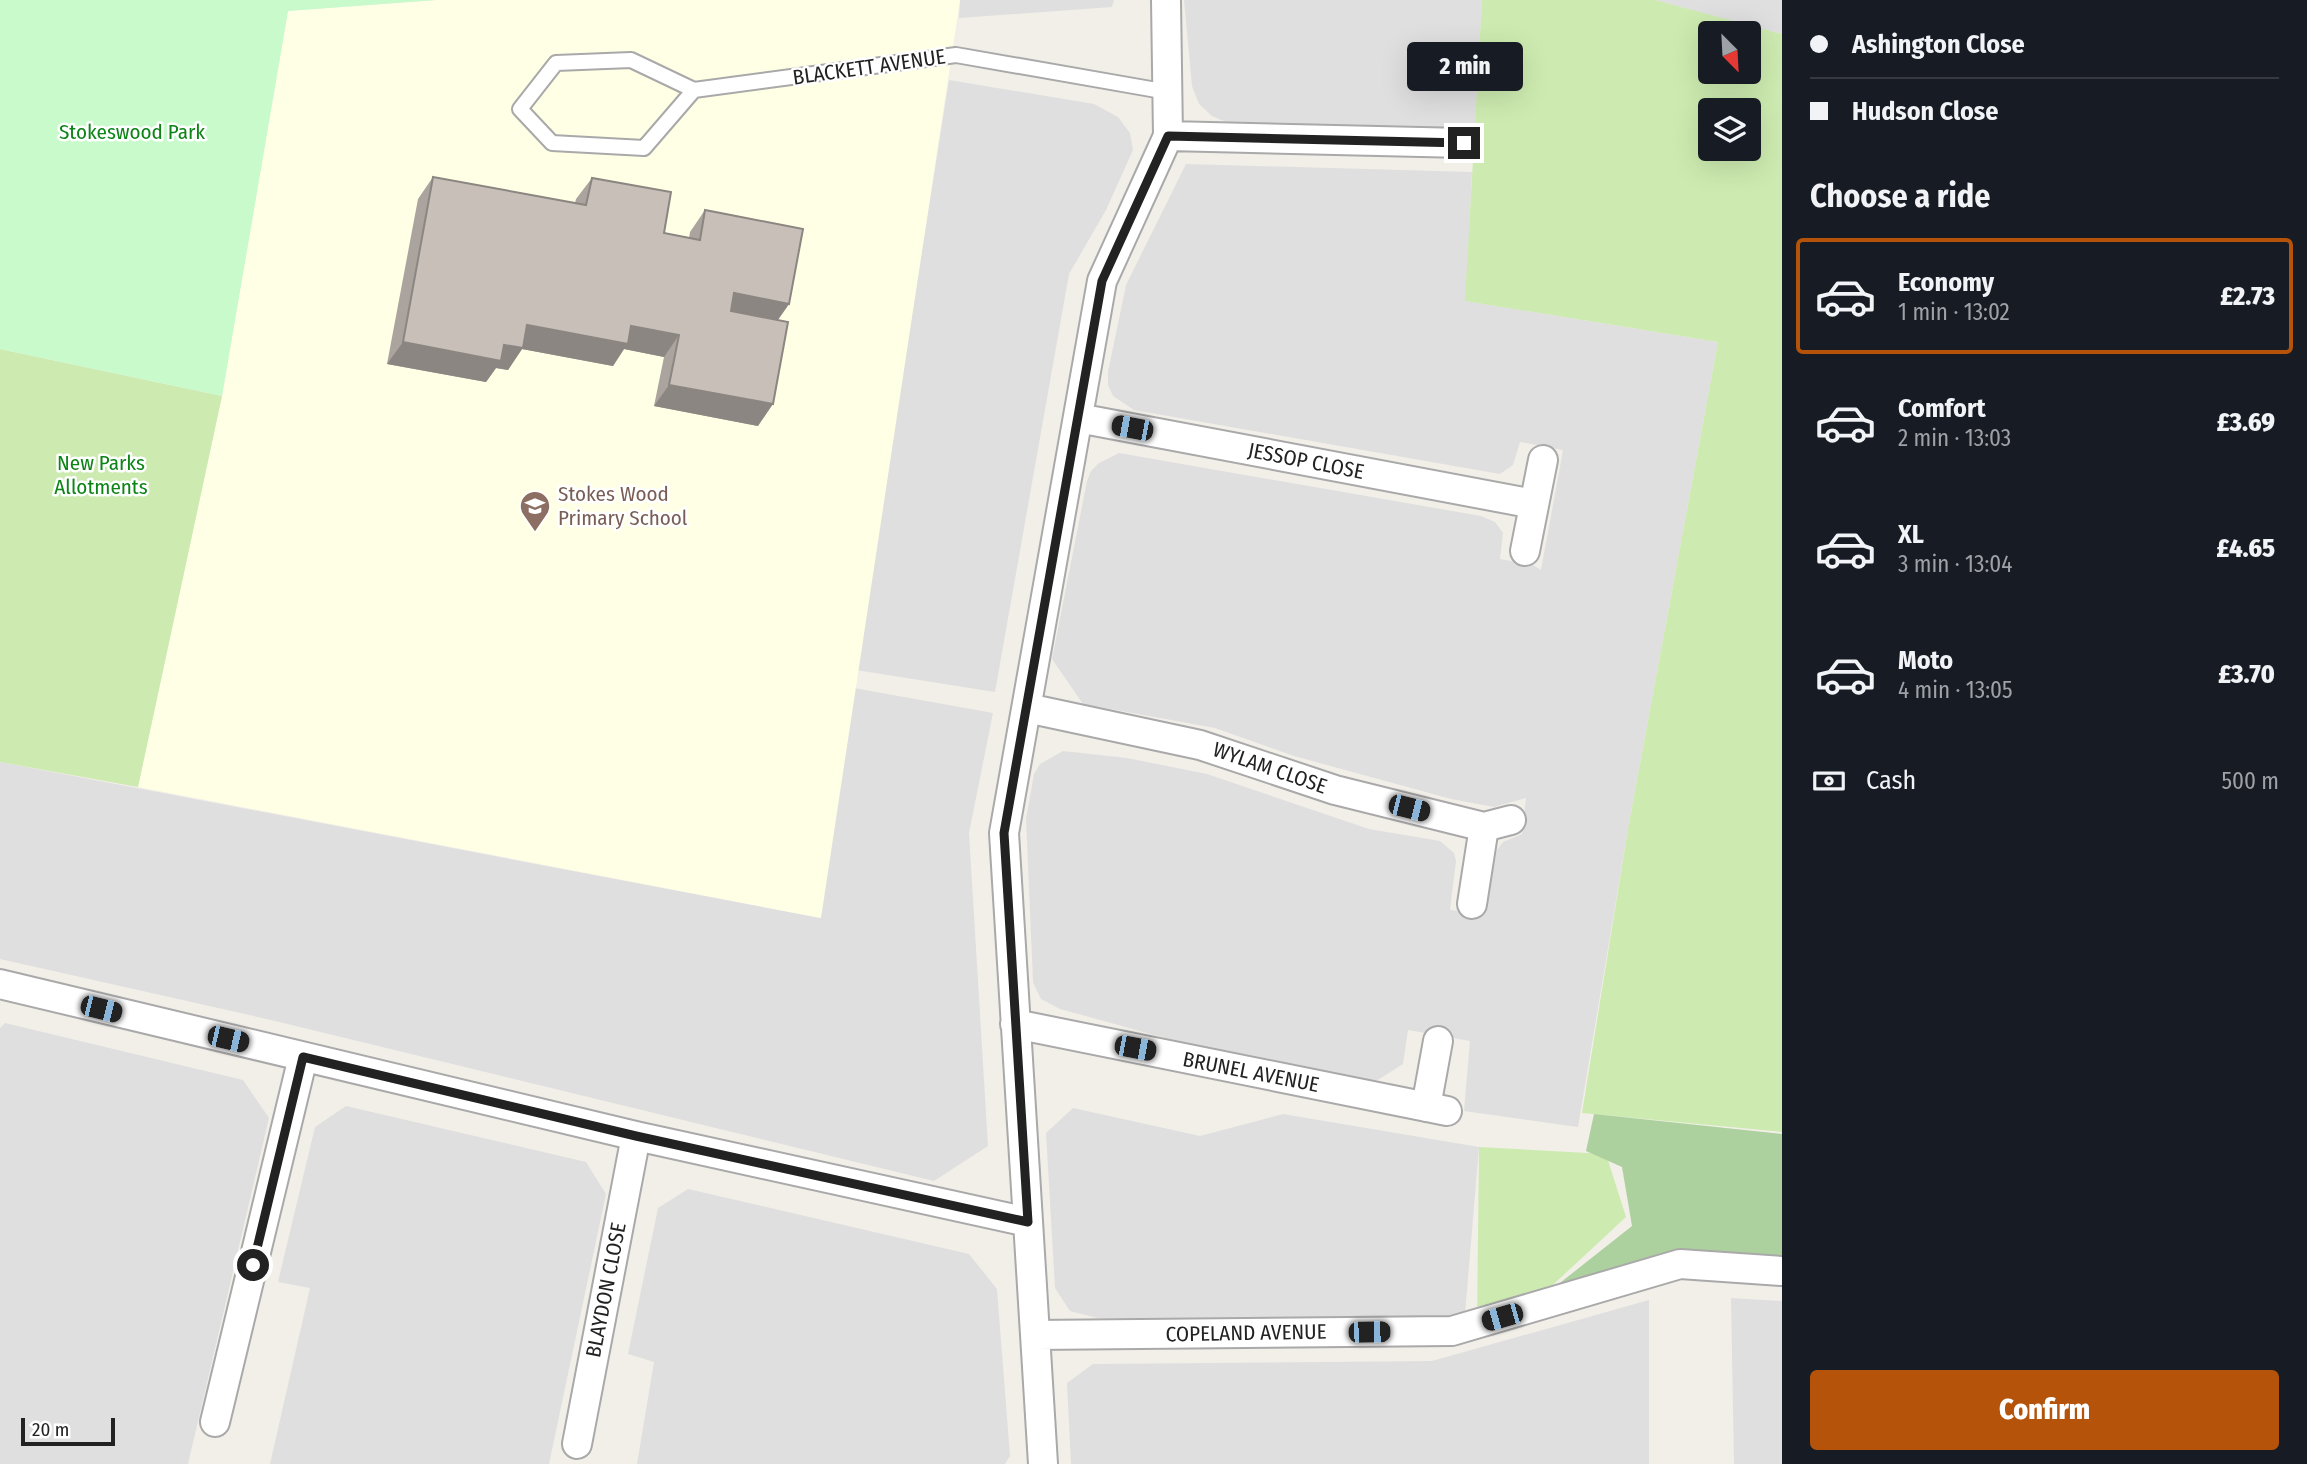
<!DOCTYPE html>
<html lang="en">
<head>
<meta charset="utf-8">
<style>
  :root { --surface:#171b24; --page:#242831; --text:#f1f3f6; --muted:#9ea1a6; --line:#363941; --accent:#b45309 }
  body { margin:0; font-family:"Fira Sans Condensed",sans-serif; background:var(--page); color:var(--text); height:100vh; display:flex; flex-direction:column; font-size:26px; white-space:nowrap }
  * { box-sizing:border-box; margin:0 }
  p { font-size:23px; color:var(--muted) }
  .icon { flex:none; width:38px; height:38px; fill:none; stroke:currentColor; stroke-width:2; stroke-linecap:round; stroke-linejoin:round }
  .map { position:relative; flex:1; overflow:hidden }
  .drawer { display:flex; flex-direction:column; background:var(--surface); width:525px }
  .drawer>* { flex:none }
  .banner { display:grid; align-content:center; height:154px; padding:0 28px; background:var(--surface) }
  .needle { width:46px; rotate:156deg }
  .fabs { position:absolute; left:1698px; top:21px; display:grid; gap:14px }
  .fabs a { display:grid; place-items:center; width:63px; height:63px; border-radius:7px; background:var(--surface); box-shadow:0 7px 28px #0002; font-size:35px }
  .scale { position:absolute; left:21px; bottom:18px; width:94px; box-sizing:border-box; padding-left:7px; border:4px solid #222; border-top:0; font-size:19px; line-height:24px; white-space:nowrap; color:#222; -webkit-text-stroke:5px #fff; paint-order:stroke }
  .end { position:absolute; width:32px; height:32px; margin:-16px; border:9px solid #222; background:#fff; box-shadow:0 0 0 4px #fff }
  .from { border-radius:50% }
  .bubble { position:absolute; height:49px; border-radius:7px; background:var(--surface); box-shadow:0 7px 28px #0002; font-size:23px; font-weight:800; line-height:49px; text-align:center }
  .car { position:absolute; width:21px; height:42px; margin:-21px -10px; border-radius:9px; box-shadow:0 0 5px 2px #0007; background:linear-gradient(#222 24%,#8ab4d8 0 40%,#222 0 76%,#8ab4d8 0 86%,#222 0) }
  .banner b { display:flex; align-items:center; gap:24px; height:66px; font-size:26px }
  .banner b+b { border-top:2px solid var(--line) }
  .banner i { width:18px; height:18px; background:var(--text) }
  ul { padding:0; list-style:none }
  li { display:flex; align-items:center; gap:21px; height:116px; margin:0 14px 10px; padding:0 14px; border:4px solid transparent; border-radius:7px }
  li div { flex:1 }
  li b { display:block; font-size:26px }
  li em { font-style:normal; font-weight:800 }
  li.on { border-color:var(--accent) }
  li>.icon { width:63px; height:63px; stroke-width:1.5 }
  h2 { padding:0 28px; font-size:32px; line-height:84px }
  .pay { display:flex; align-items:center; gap:18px; height:77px; padding:0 28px; font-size:26px }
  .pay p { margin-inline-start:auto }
  .action { display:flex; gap:14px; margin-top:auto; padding:14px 28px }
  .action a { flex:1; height:80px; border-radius:7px; background:var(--accent); color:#fff; font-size:28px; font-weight:800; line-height:80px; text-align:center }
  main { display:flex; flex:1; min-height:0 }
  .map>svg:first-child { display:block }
  .residential { fill:#e0dfdf }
  .education { fill:#ffffe5 }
  .grass { fill:#cdebb0; fill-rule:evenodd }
  .forest { fill:#add19e }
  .park { fill:#c8facc }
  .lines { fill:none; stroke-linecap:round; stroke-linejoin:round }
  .service-casing { stroke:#a9a9a9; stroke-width:18 }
  .minor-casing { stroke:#a9a9a9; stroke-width:32 }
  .service { stroke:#fff; stroke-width:14 }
  .minor { stroke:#fff; stroke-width:28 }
  .wall { fill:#aba49e }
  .shaded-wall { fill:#8b8681 }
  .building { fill:#c7bfb8; stroke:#8b8681; stroke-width:2 }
  .route { stroke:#222; stroke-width:9 }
  .labels { text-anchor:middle; stroke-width:5; stroke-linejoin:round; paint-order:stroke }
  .street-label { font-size:21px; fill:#222; stroke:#fff }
  .park-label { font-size:21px; fill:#0c8416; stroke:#fff }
  .education-label { font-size:21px; fill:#785e54; stroke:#fff; text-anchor:start }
</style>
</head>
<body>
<main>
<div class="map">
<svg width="1782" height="1464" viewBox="0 0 1782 1464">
  <rect width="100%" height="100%" fill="#f2efe9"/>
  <path class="residential" d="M 960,0 L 1114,0 L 1112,7 L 959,18 Z
    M 1184,0 L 1482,0 L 1475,129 L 1226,122 L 1212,116 L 1199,104 L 1192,86 Z
    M 1655,0 L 1782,0 L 1782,34 L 1700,13 Z
    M 949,80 L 1094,104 L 1118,117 L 1130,133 L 1133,150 L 1106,210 L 1069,274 L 995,692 L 856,670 Z
    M 1186,164 L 1472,172 L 1466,301 L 1718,342 L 1628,829 L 1578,1127 L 1464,1111 L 1470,1041 L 1408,1030 L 1403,1064 L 1373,1083 L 1184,1043 L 1060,1009 L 1041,999 L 1037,991 L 1033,982 L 1026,819 L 1034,774 L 1040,764 L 1063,751 L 1127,758 L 1207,774 L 1369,829 L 1440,841 L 1454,853 L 1456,861 L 1450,910 L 1483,914 L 1497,850 L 1503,842 L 1522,834 L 1526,798 L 1494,807 L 1451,799 L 1294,756 L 1215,728 L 1083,704 L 1052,659 L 1087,481 L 1091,471 L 1099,463 L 1119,453 L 1481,516 L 1495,522 L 1503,533 L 1500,559 L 1533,565 L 1541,570 L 1563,450 L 1520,442 L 1513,465 L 1500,474 L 1134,410 L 1113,396 L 1108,385 L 1108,372 L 1126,285 Z
    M 854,688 L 993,713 L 969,833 L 988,1146 L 934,1181 L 271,1020 L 0,959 L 0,762 L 820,918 Z
    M 5,1023 L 243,1080 L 269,1118 L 188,1464 L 0,1464 L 0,1028 Z
    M 346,1106 L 586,1162 L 606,1194 L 549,1464 L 270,1464 L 310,1288 L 278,1282 L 315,1127 Z
    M 1073,1108 L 1200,1136 L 1283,1114 L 1479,1147 L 1465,1314 L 1438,1321 L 1097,1318 L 1070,1311 L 1055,1288 L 1046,1133 Z
    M 688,1189 L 969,1254 L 997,1289 L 1010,1456 L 1005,1464 L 637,1464 L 654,1362 L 628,1354 L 658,1208 Z
    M 1731,1298 L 1782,1301 L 1782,1464 L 1734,1464 Z
    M 1649,1300 L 1649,1464 L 1071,1464 L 1067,1383 L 1093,1364 L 1432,1361 Z"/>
  <path class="education" d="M 437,0 L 960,0 L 821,918 L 138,787 L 222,396 L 288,11 Z"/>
  <path class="grass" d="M 1482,0 L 1655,0 L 1782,34 L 1782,1132 L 1582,1113 L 1628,829 L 1718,342 L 1465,301 ZM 1710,33 L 1748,33 L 1748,72 L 1710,72 ZM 1710,110 L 1748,110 L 1748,149 L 1710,149 Z
    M 0,349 L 222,396 L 138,787 L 0,762 Z
    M 1479,1147 L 1606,1154 L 1626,1217 L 1527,1309 L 1477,1324 Z"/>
  <path class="forest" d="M 1594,1114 L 1782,1134 L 1782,1271 L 1717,1266 L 1527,1309 L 1632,1226 L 1622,1167 L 1586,1151 Z"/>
  <path class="park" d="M 0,0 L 437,0 L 288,11 L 222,396 L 0,349 Z"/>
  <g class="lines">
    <g class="service-casing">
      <path id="service" d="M 694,90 L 644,148 L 552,143 L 520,109 L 556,63 L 631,60 L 694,90 L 956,55 L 1168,92"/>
    </g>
    <g class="minor-casing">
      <path id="minor" d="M 1168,136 L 1464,143
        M 1078,418 L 1534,504
        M 1525,551 L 1543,460
        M 1027,708 L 1200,745 L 1335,790 L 1484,827 L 1511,820
        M 1472,904 L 1484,827
        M 0,984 L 636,1136 L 1028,1222
        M 1015,1024 L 1447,1111
        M 1426,1107 L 1438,1041
        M 1035,1335 L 1452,1331 L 1680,1264 L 1782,1271
        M 215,1422 L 303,1057
        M 577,1444 L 636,1136
        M 1043,1464 L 1004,833 L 1102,281 L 1168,136 L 1166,0"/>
    </g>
    <use href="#service" class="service"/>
    <use href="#minor" class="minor"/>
  </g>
  <path class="wall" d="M 433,177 L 575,203 L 576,199 L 592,178 L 664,233 L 689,238 L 690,232 L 705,210 L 789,304 L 778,320 L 758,426 L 654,406 L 664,357 L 624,349 L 613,366 L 522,349 L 508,370 L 496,368 L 486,382 L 387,364 L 418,199 Z"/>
  <path class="shaded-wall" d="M 734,293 L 789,304 L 774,325 L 718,315 Z
    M 527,325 L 631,326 L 679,335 L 664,357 L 624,349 L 613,366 L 522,349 L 508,370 L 496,368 L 486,382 L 387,364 L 403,342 L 504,345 Z
    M 669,385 L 773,404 L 758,426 L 654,406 Z"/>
  <path class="building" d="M 433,177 L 586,205 L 592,178 L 671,192 L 664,233 L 700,240 L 705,210 L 803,229 L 789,304 L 734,293 L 731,311 L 788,322 L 773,404 L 669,385 L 679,335 L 631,326 L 628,344 L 527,325 L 523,348 L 504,345 L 501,361 L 403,342 Z"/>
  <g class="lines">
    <path class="route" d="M 253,1265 L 303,1057 L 636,1136 L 1028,1222 L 1004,833 L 1102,281 L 1168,136 L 1464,143"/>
  </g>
  <defs>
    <g id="school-pin" transform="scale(1.575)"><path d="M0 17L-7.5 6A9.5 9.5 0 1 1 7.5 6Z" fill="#8d6e63" stroke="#fff"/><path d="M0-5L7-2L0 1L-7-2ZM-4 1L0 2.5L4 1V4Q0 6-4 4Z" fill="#fff"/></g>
  </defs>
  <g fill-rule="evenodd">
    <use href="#school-pin" x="535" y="506"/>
  </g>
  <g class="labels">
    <g class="street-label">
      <text transform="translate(869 67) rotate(-8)" y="7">BLACKETT AVENUE</text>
      <text transform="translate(1306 461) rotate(11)" y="7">JESSOP CLOSE</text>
      <text transform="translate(1270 768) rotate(19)" y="7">WYLAM CLOSE</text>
      <text transform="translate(1251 1072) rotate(11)" y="7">BRUNEL AVENUE</text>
      <text transform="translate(606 1290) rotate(-79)" y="7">BLAYDON CLOSE</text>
      <text transform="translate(1246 1333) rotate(-1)" y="7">COPELAND AVENUE</text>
    </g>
    <g class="park-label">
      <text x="132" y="139">Stokeswood Park</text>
      <text x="101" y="470">New Parks<tspan x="101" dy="24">Allotments</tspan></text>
    </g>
    <g class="education-label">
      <text x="558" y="501">Stokes Wood<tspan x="558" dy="24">Primary School</tspan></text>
    </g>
  </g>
</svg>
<div class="fabs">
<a><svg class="needle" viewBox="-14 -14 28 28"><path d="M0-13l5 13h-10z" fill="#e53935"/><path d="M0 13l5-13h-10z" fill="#9ea1a6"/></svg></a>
<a><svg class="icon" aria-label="layers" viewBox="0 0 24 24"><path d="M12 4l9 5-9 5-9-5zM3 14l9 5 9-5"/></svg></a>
</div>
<div class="scale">20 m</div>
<i class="end from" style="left:253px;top:1265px"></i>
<i class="end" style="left:1464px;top:143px"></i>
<div class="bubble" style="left:1407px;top:42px;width:116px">2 min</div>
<i class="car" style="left:1132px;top:428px;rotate:281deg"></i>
<i class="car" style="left:1409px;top:808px;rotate:104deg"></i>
<i class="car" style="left:101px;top:1009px;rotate:104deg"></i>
<i class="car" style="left:228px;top:1039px;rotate:103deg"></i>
<i class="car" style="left:1135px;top:1048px;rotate:101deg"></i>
<i class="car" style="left:1502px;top:1317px;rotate:254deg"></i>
<i class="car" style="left:1369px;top:1332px;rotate:89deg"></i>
</div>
<section class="drawer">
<div class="banner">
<b><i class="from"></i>Ashington Close</b>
<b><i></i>Hudson Close</b>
</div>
<h2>Choose a ride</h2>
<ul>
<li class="on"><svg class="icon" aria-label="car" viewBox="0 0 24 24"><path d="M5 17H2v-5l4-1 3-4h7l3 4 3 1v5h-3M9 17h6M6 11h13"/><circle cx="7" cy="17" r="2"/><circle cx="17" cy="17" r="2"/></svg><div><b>Economy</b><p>1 min · 13:02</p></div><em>£2.73</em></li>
<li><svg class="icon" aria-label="car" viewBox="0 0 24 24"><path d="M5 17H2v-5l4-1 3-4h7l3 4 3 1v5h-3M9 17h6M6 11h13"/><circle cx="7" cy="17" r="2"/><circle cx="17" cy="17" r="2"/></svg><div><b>Comfort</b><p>2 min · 13:03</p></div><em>£3.69</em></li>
<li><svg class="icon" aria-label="car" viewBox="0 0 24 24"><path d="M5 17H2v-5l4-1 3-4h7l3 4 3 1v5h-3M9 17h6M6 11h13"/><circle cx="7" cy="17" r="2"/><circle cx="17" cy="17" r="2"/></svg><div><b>XL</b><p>3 min · 13:04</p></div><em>£4.65</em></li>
<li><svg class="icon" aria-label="car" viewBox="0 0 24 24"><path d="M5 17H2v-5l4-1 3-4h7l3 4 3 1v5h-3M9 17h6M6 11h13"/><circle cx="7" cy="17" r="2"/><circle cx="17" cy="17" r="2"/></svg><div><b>Moto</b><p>4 min · 13:05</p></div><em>£3.70</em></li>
</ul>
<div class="pay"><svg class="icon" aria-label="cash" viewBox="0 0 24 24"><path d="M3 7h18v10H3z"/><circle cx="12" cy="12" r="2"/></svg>Cash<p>500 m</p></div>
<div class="action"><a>Confirm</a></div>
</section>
</main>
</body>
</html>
